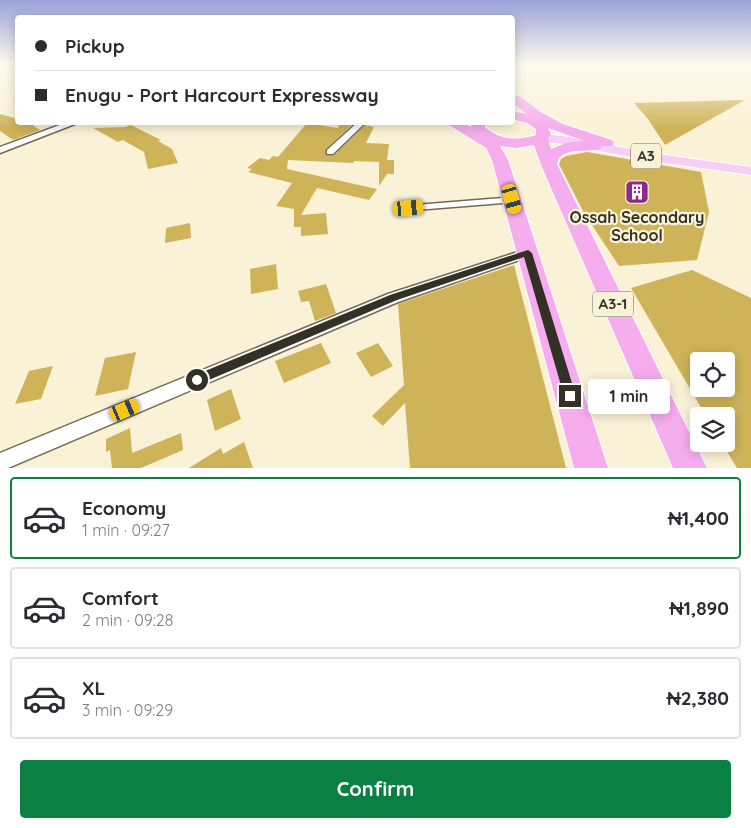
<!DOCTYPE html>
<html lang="en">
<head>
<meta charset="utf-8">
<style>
  :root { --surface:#fff; --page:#f7f7f7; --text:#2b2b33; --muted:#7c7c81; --line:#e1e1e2; --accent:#0b8043 }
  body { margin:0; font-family:Quicksand,sans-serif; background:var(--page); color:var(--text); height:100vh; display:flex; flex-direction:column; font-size:19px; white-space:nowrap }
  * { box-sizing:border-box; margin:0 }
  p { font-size:16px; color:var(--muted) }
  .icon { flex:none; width:28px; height:28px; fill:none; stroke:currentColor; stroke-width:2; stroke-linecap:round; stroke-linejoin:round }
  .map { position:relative; height:468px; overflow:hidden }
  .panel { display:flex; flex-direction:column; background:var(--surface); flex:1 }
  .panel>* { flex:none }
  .top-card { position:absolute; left:15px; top:15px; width:500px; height:110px; border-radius:5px; box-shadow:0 2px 12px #0003; display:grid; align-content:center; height:110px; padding:0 20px; background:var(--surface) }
  .controls { position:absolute; left:690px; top:352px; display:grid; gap:10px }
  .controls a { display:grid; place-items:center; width:45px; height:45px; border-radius:5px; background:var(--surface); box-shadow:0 2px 12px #0003; font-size:25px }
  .end { position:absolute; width:22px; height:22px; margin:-11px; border:6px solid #333026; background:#fff; box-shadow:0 0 0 2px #fff }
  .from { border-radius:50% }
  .bubble { position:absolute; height:35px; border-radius:5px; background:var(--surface); box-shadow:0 2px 12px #0003; font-size:16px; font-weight:800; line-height:35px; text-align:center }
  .car { position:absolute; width:15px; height:30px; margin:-15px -8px; border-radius:6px; box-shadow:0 0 4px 1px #0007; background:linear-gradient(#f5c518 24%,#345 0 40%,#f5c518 0 76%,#345 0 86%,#f5c518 0) }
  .top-card b { display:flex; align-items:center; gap:18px; height:48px; font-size:19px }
  .top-card b+b { border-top:1px solid var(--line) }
  .top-card i { width:12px; height:12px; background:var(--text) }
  ul { padding:9px 0 0; list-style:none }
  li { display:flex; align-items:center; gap:15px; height:82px; margin:0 10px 8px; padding:0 10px; border:2px solid var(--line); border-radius:5px }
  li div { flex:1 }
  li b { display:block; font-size:19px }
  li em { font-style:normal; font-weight:800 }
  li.on { border-color:var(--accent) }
  li>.icon { width:45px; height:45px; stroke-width:1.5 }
  .cta { display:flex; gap:10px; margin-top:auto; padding:10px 20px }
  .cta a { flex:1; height:58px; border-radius:5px; background:var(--accent); color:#fff; font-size:20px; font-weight:800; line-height:58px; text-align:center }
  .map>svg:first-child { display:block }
  .building { fill:#ceb359; fill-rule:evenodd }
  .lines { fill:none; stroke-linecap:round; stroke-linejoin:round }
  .lane-casing { stroke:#736b53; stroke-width:8 }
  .street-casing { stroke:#736b53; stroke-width:3 }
  .primary-casing { stroke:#fff; stroke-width:2 }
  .highway-casing { stroke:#fff; stroke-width:2 }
  .lane { stroke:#fff; stroke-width:5 }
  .street { fill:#fff; fill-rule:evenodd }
  .primary { fill:#f9cef5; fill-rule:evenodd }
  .highway { fill:#f5adee; fill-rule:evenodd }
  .route { fill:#333026 }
  .labels { text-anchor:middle; stroke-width:4.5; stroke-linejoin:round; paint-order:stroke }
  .shield { fill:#faf2d6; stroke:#6f6a5b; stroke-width:1 }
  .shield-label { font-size:15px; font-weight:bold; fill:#333026 }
  .poi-label { font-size:16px; font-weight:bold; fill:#333026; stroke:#faf2d6 }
</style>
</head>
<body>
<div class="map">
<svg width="751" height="468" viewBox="0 0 751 468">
  <rect width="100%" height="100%" fill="#faf2d6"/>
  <path class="building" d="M 745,100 L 665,145 L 648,119 L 634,103 Z
    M 0,114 L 18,119 L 18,122 L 28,122 L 40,130 L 13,140 L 0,131 Z
    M 342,122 L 353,124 L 326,149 L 326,155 L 334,155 L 365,125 L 374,127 L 366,143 L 389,144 L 387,160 L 394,160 L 394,174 L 387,174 L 379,186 L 379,162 L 354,161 L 353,163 L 288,160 L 287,169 L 377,189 L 369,200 L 317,188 L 301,215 L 326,213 L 328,234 L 301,236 L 301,227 L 294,227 L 294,209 L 276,206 L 292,183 L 248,172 L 252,169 L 247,168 L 260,158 L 269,160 L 273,156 L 278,157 L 307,123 L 337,128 Z
    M 131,125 L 161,140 L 158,141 L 172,149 L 178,163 L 148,169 L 144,152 L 123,140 L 118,142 L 93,128 L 125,127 Z
    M 587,152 L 701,172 L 709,212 L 697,260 L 619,266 L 584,213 L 559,164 L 561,159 L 566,156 Z
    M 190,223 L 191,238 L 165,243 L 166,228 Z
    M 276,264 L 278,289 L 251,294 L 250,269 Z
    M 514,265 L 566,468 L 410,468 L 405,403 L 383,426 L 372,416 L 404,385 L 398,304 Z
    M 692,270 L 751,298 L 751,468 L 737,468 L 726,450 L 726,416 L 706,416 L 631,288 ZM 699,361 L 726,361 L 726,389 L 699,389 Z
    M 326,284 L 336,313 L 315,321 L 309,301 L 301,302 L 298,291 Z
    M 321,343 L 331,363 L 284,383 L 275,361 Z
    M 378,343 L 393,366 L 371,377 L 356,353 Z
    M 136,352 L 128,389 L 95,396 L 105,358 Z
    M 53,366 L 41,399 L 15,404 L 29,371 Z
    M 231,389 L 241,419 L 215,431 L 207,400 Z
    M 130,428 L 132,453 L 181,433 L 183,450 L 141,468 L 112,468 L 110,450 L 106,452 L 106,439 Z
    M 244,442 L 253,468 L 189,468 L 221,448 L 223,454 Z"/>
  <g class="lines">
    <g class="lane-casing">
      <path id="lane" d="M 409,208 L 509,200"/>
    </g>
    <g class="street-casing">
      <path id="street" d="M 68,122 L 80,122 L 0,153 L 0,147 Z
        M 358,122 L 366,122 L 333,154 L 327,154 L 327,150 Z
        M 527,249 L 531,250 L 533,253 L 531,256 L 398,302 L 8,468 L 0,468 L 0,453 L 388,294 Z"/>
    </g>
    <g class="primary-casing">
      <path id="primary" d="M 541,134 L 563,136 L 651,153 L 751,167 L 751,175 L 651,161 L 563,144 L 537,141 L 535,138 L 537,135 Z"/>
    </g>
    <g class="highway-casing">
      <path id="highway" d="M 516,95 L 520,96 L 541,112 L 563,124 L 612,140 L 614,143 L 612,146 L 602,146 L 600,149 C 585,153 571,147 559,158 L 557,164 L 707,468 L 673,468 L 541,165 L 534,145 L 516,148 L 500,146 L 508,160 L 521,199 L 608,468 L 574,468 L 492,160 L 486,148 L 444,122 L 462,122 L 471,127 L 471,122 L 485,122 L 485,127 C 499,140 518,141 536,135 L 536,129 L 527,123 L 512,119 L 512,111 L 526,114 L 512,102 L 512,96 ZM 548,128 L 585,141 L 566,143 L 551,149 L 548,138 L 551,134 Z"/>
    </g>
    <use href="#lane" class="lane"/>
    <use href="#street" class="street"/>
    <use href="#primary" class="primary"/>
    <use href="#highway" class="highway"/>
  </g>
  <linearGradient id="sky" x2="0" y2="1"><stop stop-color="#9ba2d9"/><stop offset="0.49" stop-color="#fdf9ed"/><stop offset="1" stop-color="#fdf9ed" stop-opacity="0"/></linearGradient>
  <rect width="751" height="129" fill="url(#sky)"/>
  <path class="route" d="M 528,250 L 532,253 L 576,396 L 574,400 L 570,402 L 566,400 L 564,396 L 524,257 L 397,300 L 197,385 L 193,383 L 191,380 L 193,376 L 390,295 Z"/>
  <defs>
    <g id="building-square" transform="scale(1.25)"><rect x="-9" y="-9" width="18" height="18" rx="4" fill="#90278b" stroke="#faf2d6"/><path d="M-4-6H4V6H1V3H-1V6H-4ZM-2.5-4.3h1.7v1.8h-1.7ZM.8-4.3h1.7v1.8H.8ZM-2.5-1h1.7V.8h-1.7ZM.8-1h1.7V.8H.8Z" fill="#fff"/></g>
  </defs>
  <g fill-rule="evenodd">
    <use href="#building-square" x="637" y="192"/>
  </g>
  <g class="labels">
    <g class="shield">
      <rect x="631" y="143.5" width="30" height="25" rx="4"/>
      <rect x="593" y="291.5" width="40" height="25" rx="4"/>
    </g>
    <g class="shield-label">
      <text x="646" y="161">A3</text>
      <text x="613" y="309">A3-1</text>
    </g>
    <g class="poi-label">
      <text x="637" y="223">Ossah Secondary<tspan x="637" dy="18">School</tspan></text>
    </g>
  </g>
</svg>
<div class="controls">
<a><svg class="icon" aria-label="locate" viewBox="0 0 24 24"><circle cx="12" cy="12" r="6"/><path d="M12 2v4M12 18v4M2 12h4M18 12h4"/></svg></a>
<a><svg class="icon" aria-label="layers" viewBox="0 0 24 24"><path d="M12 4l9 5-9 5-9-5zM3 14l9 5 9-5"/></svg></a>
</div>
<i class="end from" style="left:197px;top:380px"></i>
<i class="end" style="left:570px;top:396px"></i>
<div class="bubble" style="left:588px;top:379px;width:82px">1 min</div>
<i class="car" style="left:512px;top:199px;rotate:164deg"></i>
<i class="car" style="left:409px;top:208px;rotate:85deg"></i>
<i class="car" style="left:125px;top:410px;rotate:67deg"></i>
<div class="top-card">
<b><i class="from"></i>Pickup</b>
<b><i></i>Enugu - Port Harcourt Expressway</b>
</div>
</div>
<section class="panel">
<ul>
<li class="on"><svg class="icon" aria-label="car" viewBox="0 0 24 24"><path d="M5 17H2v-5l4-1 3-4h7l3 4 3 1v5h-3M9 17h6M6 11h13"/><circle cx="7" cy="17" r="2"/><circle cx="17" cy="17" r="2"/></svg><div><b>Economy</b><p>1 min · 09:27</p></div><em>₦1,400</em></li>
<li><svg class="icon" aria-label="car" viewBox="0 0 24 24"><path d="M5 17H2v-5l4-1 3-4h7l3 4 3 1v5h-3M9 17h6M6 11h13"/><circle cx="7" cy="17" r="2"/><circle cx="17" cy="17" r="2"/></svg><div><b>Comfort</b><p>2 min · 09:28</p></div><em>₦1,890</em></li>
<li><svg class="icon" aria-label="car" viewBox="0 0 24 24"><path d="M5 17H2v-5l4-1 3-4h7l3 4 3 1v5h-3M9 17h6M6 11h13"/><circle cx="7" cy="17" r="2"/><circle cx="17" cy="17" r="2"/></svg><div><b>XL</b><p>3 min · 09:29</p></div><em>₦2,380</em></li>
</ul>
<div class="cta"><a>Confirm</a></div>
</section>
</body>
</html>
